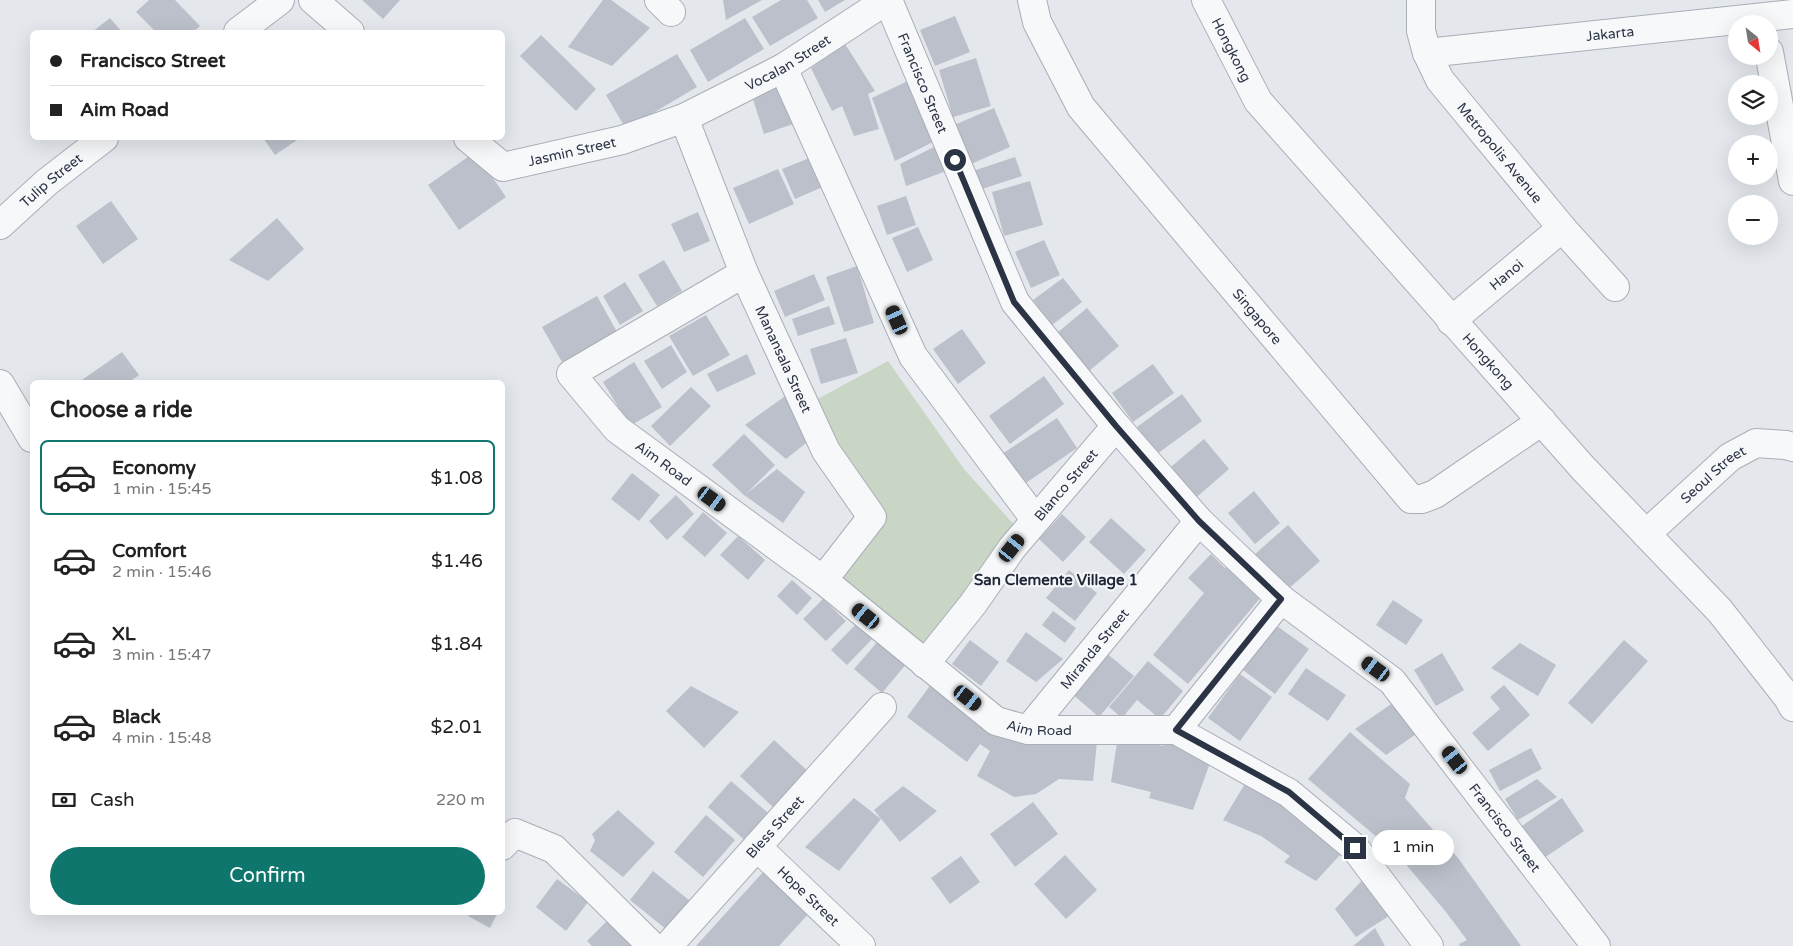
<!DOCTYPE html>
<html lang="en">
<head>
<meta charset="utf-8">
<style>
  :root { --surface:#fff; --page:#f2f2f2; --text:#222; --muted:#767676; --line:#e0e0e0; --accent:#0f766e }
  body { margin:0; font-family:"Varela Round",sans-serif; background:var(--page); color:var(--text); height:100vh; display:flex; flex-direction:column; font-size:19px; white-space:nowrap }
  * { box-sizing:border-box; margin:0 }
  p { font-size:16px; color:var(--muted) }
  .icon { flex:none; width:28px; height:28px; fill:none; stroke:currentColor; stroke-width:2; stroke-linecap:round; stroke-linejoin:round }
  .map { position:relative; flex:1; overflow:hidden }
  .side { position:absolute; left:30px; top:380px; width:475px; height:535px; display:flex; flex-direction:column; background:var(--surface); border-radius:8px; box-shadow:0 5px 20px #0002 }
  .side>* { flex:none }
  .hud { position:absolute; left:30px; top:30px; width:475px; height:110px; border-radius:8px; box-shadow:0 5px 20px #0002; display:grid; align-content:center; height:110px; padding:0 20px; background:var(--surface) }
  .needle { width:32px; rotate:150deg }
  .fabs { position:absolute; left:1728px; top:15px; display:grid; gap:10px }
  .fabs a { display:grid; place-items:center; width:50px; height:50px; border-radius:50%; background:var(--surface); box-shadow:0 5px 20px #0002; font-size:25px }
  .end { position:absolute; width:22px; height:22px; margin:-11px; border:6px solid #2b3445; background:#fff; box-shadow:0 0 0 2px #fff }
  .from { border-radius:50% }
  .bubble { position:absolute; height:35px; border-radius:18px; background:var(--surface); box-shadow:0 5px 20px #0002; font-size:16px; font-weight:600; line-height:35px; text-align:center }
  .car { position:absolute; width:15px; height:30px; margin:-15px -8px; border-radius:6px; box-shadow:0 0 4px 1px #0007; background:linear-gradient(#222 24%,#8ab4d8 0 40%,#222 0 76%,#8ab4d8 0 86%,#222 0) }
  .hud b { display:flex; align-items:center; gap:18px; height:48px; font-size:19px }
  .hud b+b { border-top:1px solid var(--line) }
  .hud i { width:12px; height:12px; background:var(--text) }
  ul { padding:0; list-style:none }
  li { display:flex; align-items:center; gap:15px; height:75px; margin:0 10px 8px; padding:0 10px; border:2px solid transparent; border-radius:8px }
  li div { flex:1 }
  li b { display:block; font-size:19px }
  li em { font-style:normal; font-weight:600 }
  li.active { border-color:var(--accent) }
  li>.icon { width:45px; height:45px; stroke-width:1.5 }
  h2 { padding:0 20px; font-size:22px; line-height:60px }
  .pay { display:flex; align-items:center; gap:12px; height:55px; padding:0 20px; font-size:19px }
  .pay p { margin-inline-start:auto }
  .button { display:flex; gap:10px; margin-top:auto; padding:10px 20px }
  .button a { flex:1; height:58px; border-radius:30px; background:var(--accent); color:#fff; font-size:20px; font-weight:600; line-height:58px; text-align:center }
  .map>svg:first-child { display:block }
  .green { fill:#c9d6c5 }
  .building { fill:#bbc0ca }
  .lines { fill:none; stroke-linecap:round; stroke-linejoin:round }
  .minor-casing { stroke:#a9aeb7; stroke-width:30 }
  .minor { stroke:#f7f8fa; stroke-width:28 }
  .route { stroke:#2b3445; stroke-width:6 }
  .labels { text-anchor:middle; stroke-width:4.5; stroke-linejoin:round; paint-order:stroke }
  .street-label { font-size:14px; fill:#2b3445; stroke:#f4f6f9 }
  .neighbourhood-label { font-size:15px; font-weight:bold; fill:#1d2536; stroke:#f4f6f9 }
</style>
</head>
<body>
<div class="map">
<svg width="1793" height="946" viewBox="0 0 1793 946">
  <rect width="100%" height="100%" fill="#e4e7ec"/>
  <path class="green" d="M 888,361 L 964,469 L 1016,527 L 928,650 L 848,588 L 842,575 L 886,518 L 834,447 L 810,403 Z"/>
  <path class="building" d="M 149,0 L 175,0 L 200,26 L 193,32 L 156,32 L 136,12 Z
    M 362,0 L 400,0 L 383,19 Z
    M 603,0 L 611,0 L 650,28 L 612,66 L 568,47 Z
    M 723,0 L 762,0 L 726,20 Z
    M 781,0 L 807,0 L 818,18 L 770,46 L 752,17 Z
    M 818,0 L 845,0 L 825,12 Z
    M 955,16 L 970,52 L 935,66 L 920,30 Z
    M 110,18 L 122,32 L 92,32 Z
    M 745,18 L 764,49 L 708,82 L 690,50 Z
    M 541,35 L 596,89 L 576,111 L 520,56 Z
    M 845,44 L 875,91 L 868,94 L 879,129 L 854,136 L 842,106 L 832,111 L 811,68 Z
    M 677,54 L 697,87 L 626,129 L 606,95 Z
    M 976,58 L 991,106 L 953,117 L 939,70 Z
    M 912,79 L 935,141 L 895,161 L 872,98 Z
    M 786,82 L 799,122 L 764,134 L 751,93 Z
    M 994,108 L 1010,147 L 971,164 L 954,125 Z
    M 263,138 L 300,138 L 275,155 Z
    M 938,145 L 949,170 L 906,186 L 900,164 Z
    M 475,152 L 506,197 L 459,230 L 428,185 Z
    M 812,157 L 825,186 L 795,199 L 782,169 Z
    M 1015,157 L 1022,176 L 976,191 L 970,172 Z
    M 778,169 L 794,204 L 749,224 L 733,188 Z
    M 1030,181 L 1043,225 L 1004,236 L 992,192 Z
    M 906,196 L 916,225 L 887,235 L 877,206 Z
    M 111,201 L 138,239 L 103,264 L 76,226 Z
    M 698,212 L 710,241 L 684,252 L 671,224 Z
    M 277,218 L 304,249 L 268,281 L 229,260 Z
    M 918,227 L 933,260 L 907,272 L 892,238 Z
    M 1044,240 L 1060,275 L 1031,288 L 1015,252 Z
    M 664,260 L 682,291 L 657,306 L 638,275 Z
    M 857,266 L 874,323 L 844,332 L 826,277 Z
    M 814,274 L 825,300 L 785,317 L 774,291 Z
    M 1063,278 L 1082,302 L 1052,325 L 1033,300 Z
    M 625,282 L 643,311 L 620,325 L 603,296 Z
    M 597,296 L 617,332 L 562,362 L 542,327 Z
    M 829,306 L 835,324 L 798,336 L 792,319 Z
    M 1087,308 L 1119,346 L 1089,371 L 1057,333 Z
    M 706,315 L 730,355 L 693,376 L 669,336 Z
    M 962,329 L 986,363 L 958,384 L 933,349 Z
    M 846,338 L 858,373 L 821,384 L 810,349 Z
    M 671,345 L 687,372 L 662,389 L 644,361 Z
    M 122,352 L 139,375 L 129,382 L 79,382 Z
    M 747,354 L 756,374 L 717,392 L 707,374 Z
    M 634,362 L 662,407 L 630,426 L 603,382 Z
    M 1153,364 L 1174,393 L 1133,422 L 1112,393 Z
    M 1044,376 L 1064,404 L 1010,444 L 989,416 Z
    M 691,387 L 711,406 L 670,446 L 651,426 Z
    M 788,394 L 816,435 L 786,459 L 745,425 Z
    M 1182,394 L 1202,421 L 1157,454 L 1137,427 Z
    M 1057,418 L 1077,448 L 1023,485 L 1002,454 Z
    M 744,434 L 775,465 L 746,494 L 777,469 L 805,492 L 783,523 L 744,495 L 712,465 Z
    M 1204,439 L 1229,469 L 1191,502 L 1166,471 Z
    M 632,473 L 660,495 L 639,521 L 611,499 Z
    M 1254,491 L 1280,523 L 1255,544 L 1228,513 Z
    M 676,495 L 694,514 L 667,540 L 649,521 Z
    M 703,512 L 727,533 L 705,557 L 682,537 Z
    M 1062,514 L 1086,537 L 1063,562 L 1039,539 Z
    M 1111,518 L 1146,550 L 1124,574 L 1089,542 Z
    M 1288,525 L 1320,561 L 1287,590 L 1255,554 Z
    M 738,536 L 765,560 L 748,580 L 720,555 Z
    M 1211,554 L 1225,568 L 1226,567 L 1262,596 L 1188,684 L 1153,655 L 1204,593 L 1188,578 Z
    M 1069,570 L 1097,593 L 1075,621 L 1046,598 Z
    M 792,580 L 812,598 L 797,615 L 777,596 Z
    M 823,599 L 846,621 L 826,641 L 803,619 Z
    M 1393,600 L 1423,620 L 1406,645 L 1376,625 Z
    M 1053,611 L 1076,628 L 1065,643 L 1042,625 Z
    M 856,624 L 872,639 L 847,665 L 831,650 Z
    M 1277,626 L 1309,649 L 1275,694 L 1243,670 Z
    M 1026,632 L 1063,659 L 1036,682 L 1006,661 Z
    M 879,640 L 907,663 L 882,693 L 854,669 Z
    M 970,640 L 999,662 L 981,686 L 952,664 Z
    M 1624,640 L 1648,661 L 1592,724 L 1568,703 Z
    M 1520,643 L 1556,665 L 1538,696 L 1491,668 Z
    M 1105,652 L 1134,676 L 1099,717 L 1071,693 Z
    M 1442,653 L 1464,690 L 1436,706 L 1414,670 Z
    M 1148,661 L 1183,691 L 1160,719 L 1137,700 L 1122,718 L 1109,707 Z
    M 1306,668 L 1346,695 L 1328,721 L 1288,694 Z
    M 1240,674 L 1272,697 L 1240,741 L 1208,718 Z
    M 937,676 L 965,698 L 1097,742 L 1093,781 L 1059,779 L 1036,794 L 1014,797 L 977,776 L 990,751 L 980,744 L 967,762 L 907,717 Z
    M 1504,685 L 1530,715 L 1488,751 L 1472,733 L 1500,709 L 1490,697 Z
    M 691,686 L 739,712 L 704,748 L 666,711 Z
    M 1397,700 L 1419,732 L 1386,755 L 1355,729 Z
    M 1350,732 L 1410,784 L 1405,798 L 1458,858 L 1521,946 L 1460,946 L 1459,944 L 1467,940 L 1446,912 L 1398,855 L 1308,779 Z
    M 1166,735 L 1214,752 L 1193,810 L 1149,798 L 1151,792 L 1111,782 L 1118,736 L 1163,746 Z
    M 774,740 L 811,774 L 777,811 L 740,776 Z
    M 1531,748 L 1542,769 L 1500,791 L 1489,770 Z
    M 1254,769 L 1351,843 L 1316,881 L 1284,862 L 1290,856 L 1261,836 L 1223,820 Z
    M 1537,779 L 1557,797 L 1518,820 L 1505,799 Z
    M 731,781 L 774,818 L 750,845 L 708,807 Z
    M 903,786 L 937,811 L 900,842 L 874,810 Z
    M 854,798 L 881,819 L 839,871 L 805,847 Z
    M 1562,798 L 1584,831 L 1544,858 L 1522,826 Z
    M 1033,802 L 1058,834 L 1015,867 L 990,834 Z
    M 618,810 L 655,843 L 623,877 L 590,851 L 595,840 L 592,834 Z
    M 706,815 L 735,840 L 703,877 L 674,852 Z
    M 1065,855 L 1097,890 L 1066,919 L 1034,884 Z
    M 961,856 L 980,882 L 950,904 L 931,878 Z
    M 765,870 L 811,911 L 779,946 L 696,946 Z
    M 1372,870 L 1403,907 L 1356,937 L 1335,909 Z
    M 653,871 L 695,905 L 672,934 L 630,900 Z
    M 557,879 L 588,902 L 566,931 L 536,907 Z
    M 471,912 L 498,912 L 490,928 L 468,916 Z
    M 611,917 L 641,946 L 592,946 L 587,941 Z
    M 1375,928 L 1385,946 L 1353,946 Z"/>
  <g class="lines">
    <g class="minor-casing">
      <g id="minor">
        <path d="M 313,0 L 350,32"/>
        <path d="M 659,0 L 671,12"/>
        <path id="s1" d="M 888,0 L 1015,302 L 1116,426 L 1199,521 L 1281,599 L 1392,681 L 1596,946"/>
        <path id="s2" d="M 1032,0 L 1037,22 L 1081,107 L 1411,499 L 1422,499 L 1435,494 L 1542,421"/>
        <path id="s3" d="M 1206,0 L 1258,101 L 1583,468 L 1720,611 L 1788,698 L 1793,707"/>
        <path id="s4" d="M 1421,0 L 1421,31 L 1427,53 L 1440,80 L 1562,228 L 1615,287"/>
        <path d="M 238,32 L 280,0"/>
        <path d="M 1769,52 L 1793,181"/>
        <path id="s5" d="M 1427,53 L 1793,14"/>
        <path d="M 783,68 L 913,356 L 1035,519"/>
        <path id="s6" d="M 684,118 L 744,273 L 819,436 L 826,451 L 872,517 L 823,580"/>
        <path id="s7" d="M 468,138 L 503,167 L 622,140 L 684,118 L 783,68 L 887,0"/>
        <path id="s8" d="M 0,225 L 47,182 L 104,138"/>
        <path id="s9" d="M 744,273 L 571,374 L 617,429 L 823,580 L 996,721 L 1028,730 L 1176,730 L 1289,793 L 1355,848 L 1429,946"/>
        <path id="s10" d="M 1451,321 L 1562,228"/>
        <path d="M 0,384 L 32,438"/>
        <path id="s11" d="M 1646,534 L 1730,457 L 1756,443 L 1786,445 L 1793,447"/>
        <path id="s12" d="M 925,664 L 973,604 L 1012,548 L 1116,426"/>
        <path id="s13" d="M 1028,730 L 1199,521"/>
        <path d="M 1176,730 L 1281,599"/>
        <path d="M 502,846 L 515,833 L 554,849 L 652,946"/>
        <path id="s14" d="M 757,847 L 861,946"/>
        <path id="s15" d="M 668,946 L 882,707"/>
      </g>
    </g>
    <use href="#minor" class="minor"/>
  </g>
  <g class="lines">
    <path class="route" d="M 955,160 L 1014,302 L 1116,426 L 1199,521 L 1281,599 L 1176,730 L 1289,792 L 1355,848"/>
  </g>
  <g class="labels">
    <g class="street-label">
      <text dy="5" stroke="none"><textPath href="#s5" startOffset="184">Jakarta</textPath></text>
      <text dy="5" stroke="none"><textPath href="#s3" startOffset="56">Hongkong</textPath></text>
      <text dy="5" stroke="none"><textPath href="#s7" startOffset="351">Vocalan Street</textPath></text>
      <text dy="5" stroke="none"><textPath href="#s1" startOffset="90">Francisco Street</textPath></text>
      <text dy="5" stroke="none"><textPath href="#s7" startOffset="116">Jasmin Street</textPath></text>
      <text dy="5" stroke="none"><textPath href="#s4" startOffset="178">Metropolis Avenue</textPath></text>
      <text dy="5" stroke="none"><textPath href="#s8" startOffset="68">Tulip Street</textPath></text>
      <text dy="5" stroke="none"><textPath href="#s10" startOffset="72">Hanoi</textPath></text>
      <text dy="5" stroke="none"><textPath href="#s2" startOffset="392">Singapore</textPath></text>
      <text dy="5" stroke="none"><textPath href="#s6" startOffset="261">Manansala Street</textPath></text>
      <text dy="5" stroke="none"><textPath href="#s3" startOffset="461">Hongkong</textPath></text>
      <text dy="5" stroke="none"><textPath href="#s9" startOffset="330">Aim Road</textPath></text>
      <text dy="5" stroke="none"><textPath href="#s11" startOffset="90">Seoul Street</textPath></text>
      <text dy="5" stroke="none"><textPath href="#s12" startOffset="228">Blanco Street</textPath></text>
      <text dy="5" stroke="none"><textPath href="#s13" startOffset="105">Miranda Street</textPath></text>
      <text dy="5" stroke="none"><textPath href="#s9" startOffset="795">Aim Road</textPath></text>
      <text dy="5" stroke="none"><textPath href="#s15" startOffset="160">Bless Street</textPath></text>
      <text dy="5" stroke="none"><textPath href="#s1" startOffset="1050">Francisco Street</textPath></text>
      <text dy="5" stroke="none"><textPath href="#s14" startOffset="71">Hope Street</textPath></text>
    </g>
    <g class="neighbourhood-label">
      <text x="1056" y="585">San Clemente Village 1</text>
    </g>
  </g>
</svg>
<div class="fabs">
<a><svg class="needle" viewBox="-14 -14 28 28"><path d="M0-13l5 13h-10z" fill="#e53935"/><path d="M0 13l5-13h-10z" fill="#767676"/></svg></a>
<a><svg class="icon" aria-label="layers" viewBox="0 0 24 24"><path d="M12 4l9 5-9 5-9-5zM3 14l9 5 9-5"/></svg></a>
<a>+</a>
<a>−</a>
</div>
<i class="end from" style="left:955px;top:160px"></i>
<i class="end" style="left:1355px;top:848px"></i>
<div class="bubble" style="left:1372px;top:830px;width:82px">1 min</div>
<i class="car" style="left:897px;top:320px;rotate:336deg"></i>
<i class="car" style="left:712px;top:499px;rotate:126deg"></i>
<i class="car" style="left:1012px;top:548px;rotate:39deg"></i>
<i class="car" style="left:866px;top:616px;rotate:309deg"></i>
<i class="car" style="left:1376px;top:669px;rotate:306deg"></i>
<i class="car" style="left:968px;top:698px;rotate:128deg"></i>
<i class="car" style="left:1455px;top:760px;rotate:323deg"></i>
<div class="hud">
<b><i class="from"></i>Francisco Street</b>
<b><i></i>Aim Road</b>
</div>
<section class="side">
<h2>Choose a ride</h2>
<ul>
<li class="active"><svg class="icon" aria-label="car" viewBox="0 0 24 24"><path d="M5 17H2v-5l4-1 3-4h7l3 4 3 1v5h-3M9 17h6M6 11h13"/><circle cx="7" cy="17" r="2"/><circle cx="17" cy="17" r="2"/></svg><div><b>Economy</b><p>1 min · 15:45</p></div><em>$1.08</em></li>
<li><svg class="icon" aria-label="car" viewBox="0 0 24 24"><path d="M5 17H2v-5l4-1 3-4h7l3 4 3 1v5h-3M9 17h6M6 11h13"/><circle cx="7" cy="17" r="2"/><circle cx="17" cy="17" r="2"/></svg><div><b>Comfort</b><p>2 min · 15:46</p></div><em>$1.46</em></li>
<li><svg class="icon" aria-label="car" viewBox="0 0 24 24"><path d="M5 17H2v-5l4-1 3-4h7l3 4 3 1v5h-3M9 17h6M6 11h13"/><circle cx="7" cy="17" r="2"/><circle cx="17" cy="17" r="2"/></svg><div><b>XL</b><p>3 min · 15:47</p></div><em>$1.84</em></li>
<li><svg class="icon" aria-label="car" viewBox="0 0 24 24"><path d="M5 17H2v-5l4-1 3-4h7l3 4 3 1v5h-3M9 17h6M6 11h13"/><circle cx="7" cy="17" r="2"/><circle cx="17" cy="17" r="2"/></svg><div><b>Black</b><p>4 min · 15:48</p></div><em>$2.01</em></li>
</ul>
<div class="pay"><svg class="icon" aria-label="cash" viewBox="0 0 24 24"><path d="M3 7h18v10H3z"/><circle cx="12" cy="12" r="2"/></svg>Cash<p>220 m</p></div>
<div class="button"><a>Confirm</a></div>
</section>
</div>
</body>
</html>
